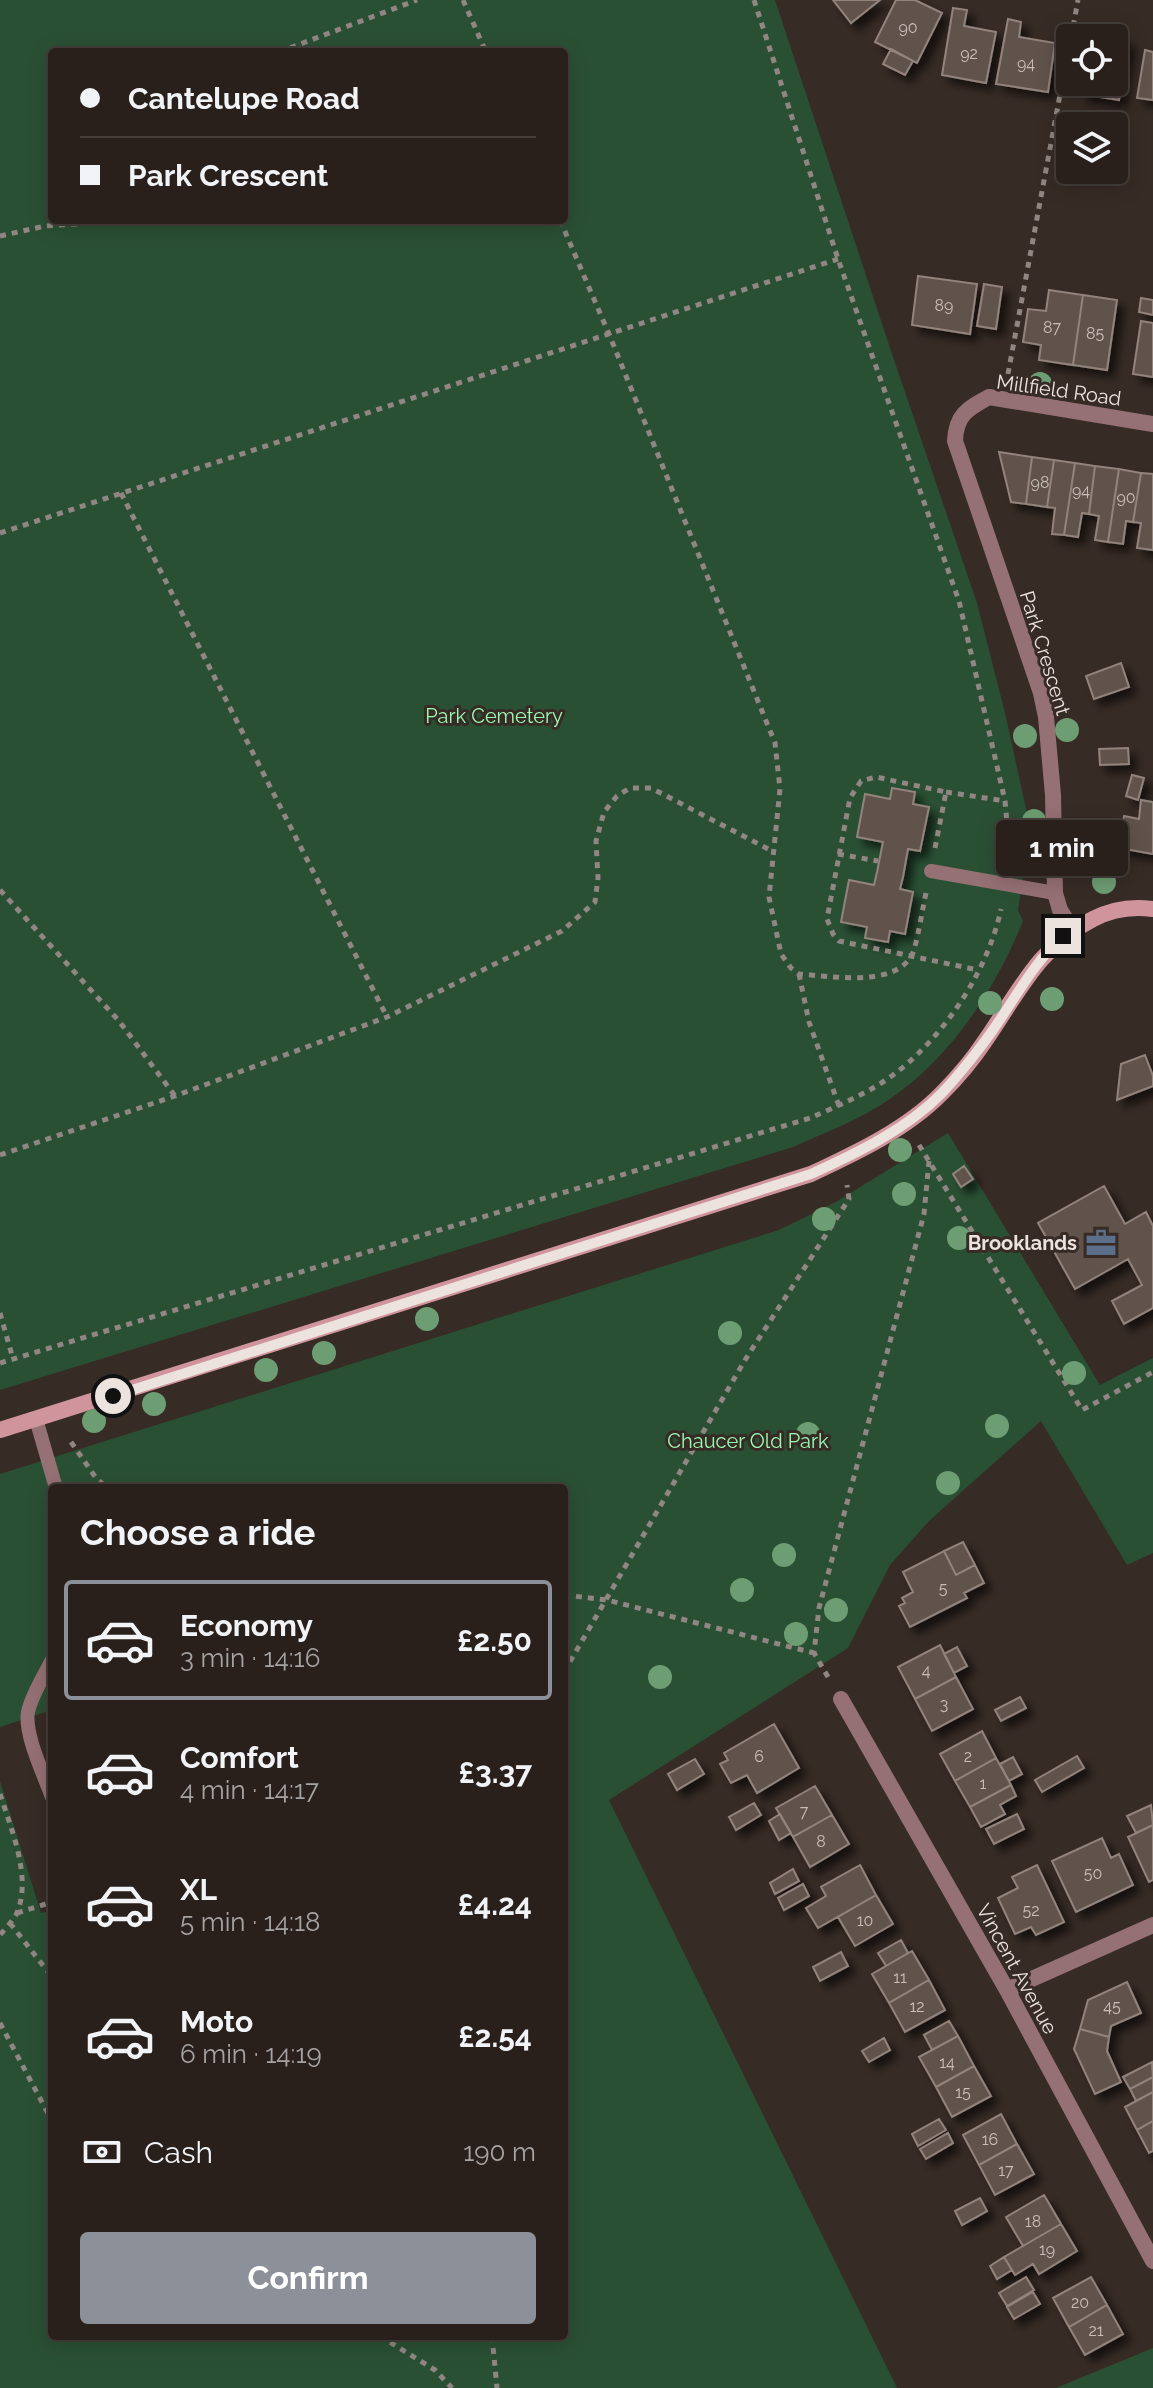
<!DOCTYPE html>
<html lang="en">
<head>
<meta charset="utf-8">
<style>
  :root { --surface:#29201c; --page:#312825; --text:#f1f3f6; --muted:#a5a3a3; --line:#453e3b; --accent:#8c9099 }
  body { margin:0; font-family:Raleway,sans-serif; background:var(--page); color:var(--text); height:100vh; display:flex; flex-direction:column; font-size:30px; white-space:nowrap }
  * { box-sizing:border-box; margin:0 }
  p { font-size:26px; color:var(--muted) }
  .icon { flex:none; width:44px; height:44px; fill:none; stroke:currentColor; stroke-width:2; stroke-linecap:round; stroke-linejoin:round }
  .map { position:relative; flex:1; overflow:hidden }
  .side { position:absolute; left:48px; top:1484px; width:520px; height:856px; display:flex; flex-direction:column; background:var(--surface); border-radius:8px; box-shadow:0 4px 20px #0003,0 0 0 2px var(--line) }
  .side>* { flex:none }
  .guide { position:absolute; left:48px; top:48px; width:520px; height:176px; border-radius:8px; box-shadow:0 4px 20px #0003,0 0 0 2px var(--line); display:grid; align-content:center; height:176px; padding:0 32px; background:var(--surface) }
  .fabs { position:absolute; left:1056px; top:24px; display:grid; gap:16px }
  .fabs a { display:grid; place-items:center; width:72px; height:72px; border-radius:8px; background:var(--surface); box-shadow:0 4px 20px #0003,0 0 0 2px var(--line); font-size:40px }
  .end { position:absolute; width:36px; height:36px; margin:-18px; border:10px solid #ece3df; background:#111; box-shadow:0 0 0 4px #111 }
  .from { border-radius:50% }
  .bubble { position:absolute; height:56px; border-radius:8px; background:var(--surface); box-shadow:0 4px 20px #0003,0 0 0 2px var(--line); font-size:26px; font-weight:700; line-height:56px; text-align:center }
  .guide b { display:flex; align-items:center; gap:28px; height:76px; font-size:30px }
  .guide b+b { border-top:2px solid var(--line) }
  .guide i { width:20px; height:20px; background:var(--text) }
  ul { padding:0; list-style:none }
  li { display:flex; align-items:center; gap:24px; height:120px; margin:0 16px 12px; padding:0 16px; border:4px solid transparent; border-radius:8px }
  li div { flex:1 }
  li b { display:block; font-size:30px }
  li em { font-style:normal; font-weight:700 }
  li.selected { border-color:var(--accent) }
  li>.icon { width:72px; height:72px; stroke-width:1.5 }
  h2 { padding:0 32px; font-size:36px; line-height:96px }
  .pay { display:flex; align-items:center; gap:20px; height:88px; padding:0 32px; font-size:30px }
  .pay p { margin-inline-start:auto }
  .action { display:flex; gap:16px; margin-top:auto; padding:16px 32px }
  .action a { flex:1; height:92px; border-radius:8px; background:var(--accent); color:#fff; font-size:32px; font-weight:700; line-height:92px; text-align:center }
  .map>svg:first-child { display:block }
  .green { fill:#2a5034; fill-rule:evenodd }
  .building { fill:#61534c; stroke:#92837c; stroke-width:2; filter:url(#shadow) }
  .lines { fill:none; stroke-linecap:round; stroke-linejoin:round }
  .path { stroke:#918681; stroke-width:5; stroke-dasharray:6 6; stroke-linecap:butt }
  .lane { stroke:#957074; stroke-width:14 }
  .street { stroke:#957074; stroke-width:16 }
  .secondary { stroke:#cf949c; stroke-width:16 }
  .tree { fill:#6d9d73 }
  .route { stroke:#ece3df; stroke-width:10 }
  .labels { text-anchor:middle; stroke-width:6; stroke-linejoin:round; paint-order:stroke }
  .number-label { font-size:16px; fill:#c9bfba }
  .street-label { font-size:20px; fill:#ece3df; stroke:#372b25 }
  .park-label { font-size:20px; fill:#99fab2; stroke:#372b25 }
  .poi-label { font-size:20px; font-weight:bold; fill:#ece3df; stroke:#372b25; text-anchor:end }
</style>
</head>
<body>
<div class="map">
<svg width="1153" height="2388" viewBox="0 0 1153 2388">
  <defs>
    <filter id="shadow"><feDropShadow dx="7" dy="7" stdDeviation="4" flood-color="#0009"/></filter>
  </defs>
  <rect width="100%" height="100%" fill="#372b25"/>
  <path class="green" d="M 0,0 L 775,0 L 891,351 L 977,603 L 1006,717 L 1031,832 L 1034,855 L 1025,866 L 1018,910 L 1023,921 C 995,990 950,1059 887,1101 C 859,1120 824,1133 793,1147 L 0,1390 ZM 52,52 L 564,52 L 564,220 L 52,220 Z
    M 948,1133 L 1100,1385 L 1153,1358 L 1153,1553 L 1127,1565 L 1041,1421 L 929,1521 L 890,1565 L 848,1648 L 609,1800 L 897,2388 L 0,2388 L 0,1781 L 41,1913 L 50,1911 L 52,1915 L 52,2336 L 564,2336 L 564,1488 L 52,1488 L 52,1710 L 0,1727 L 0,1474 L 779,1230 L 834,1203 Z
    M 1153,2348 L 1153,2388 L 1056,2388 Z"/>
  <path class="building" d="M 833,0 L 880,0 L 851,23 Z
    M 896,0 L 915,0 L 942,13 L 917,63 L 875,42 Z
    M 953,8 L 967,10 L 964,26 L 996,32 L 986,83 L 942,75 Z
    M 1008,19 L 1021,22 L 1019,37 L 1055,43 L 1048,92 L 996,84 Z
    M 1114,38 L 1128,41 L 1119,100 L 1081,94 L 1082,82 L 1114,82 Z
    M 891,49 L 913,61 L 905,75 L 883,64 Z
    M 1145,50 L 1153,52 L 1153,100 L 1137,98 Z
    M 918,276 L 977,284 L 970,334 L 912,325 Z
    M 984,284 L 1002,287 L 996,329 L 977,326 Z
    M 1049,290 L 1083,295 L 1073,365 L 1039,360 L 1041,345 L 1023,342 L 1028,309 L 1046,311 Z
    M 1083,295 L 1117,300 L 1107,370 L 1073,365 Z
    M 1141,298 L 1153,300 L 1153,315 L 1139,312 Z
    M 1141,321 L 1153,323 L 1153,377 L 1133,374 Z
    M 999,452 L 1032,457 L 1026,504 L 1011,502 Z
    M 1032,457 L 1054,460 L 1047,507 L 1026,504 Z
    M 1054,460 L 1075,463 L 1064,535 L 1052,534 L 1055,508 L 1047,507 Z
    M 1075,463 L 1095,466 L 1089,514 L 1082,513 L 1078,537 L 1064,535 Z
    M 1095,466 L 1119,469 L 1108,542 L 1095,540 L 1099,516 L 1089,514 Z
    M 1119,469 L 1141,473 L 1133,522 L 1126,521 L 1123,544 L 1108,542 Z
    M 1141,473 L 1153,474 L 1153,550 L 1137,548 L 1141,523 L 1133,522 Z
    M 1121,663 L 1129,687 L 1094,699 L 1086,676 Z
    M 1128,748 L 1129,764 L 1100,765 L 1099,749 Z
    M 1132,775 L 1144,778 L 1138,800 L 1126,796 Z
    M 892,788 L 915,792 L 913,804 L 929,807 L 920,851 L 908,849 L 903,877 L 900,889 L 913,892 L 905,934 L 890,931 L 888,942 L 865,938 L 867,927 L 841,922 L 849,880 L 874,885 L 877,872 L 883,842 L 857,837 L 865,794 L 890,799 Z
    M 1141,800 L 1153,802 L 1153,854 L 1119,848 L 1124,816 L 1139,819 Z
    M 1145,1055 L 1153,1076 L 1153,1086 L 1117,1100 L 1121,1064 Z
    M 964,1166 L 973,1179 L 961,1187 L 953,1174 Z
    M 1104,1186 L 1125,1224 L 1146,1212 L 1153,1226 L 1153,1308 L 1124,1324 L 1112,1301 L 1142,1285 L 1128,1259 L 1075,1289 L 1038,1223 Z
    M 963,1542 L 975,1565 L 956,1575 L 944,1551 Z
    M 944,1551 L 956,1575 L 975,1565 L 984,1583 L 964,1593 L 967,1598 L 910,1627 L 899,1606 L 905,1603 L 902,1598 L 913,1592 L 903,1572 Z
    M 940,1645 L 956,1677 L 915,1699 L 898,1667 Z
    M 957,1647 L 967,1666 L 954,1673 L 944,1654 Z
    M 956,1677 L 973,1709 L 932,1731 L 915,1699 Z
    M 1020,1697 L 1026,1708 L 1001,1721 L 995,1710 Z
    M 774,1724 L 799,1768 L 757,1793 L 747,1775 L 731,1783 L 720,1764 L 728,1760 L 724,1753 Z
    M 982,1731 L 996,1758 L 955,1781 L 940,1754 Z
    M 1077,1756 L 1084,1768 L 1042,1792 L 1035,1780 Z
    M 1013,1757 L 1022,1774 L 1009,1781 L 1000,1764 Z
    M 996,1758 L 1011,1785 L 970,1807 L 955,1781 Z
    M 695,1759 L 704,1774 L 677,1790 L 668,1774 Z
    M 1011,1785 L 1016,1796 L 1000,1805 L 1005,1814 L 981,1827 L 970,1807 Z
    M 815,1786 L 832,1815 L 793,1837 L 776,1808 Z
    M 754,1803 L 761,1815 L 736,1830 L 729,1817 Z
    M 1151,1805 L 1153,1825 L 1136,1833 L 1127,1816 Z
    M 780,1814 L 791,1833 L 779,1840 L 769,1821 Z
    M 1017,1814 L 1024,1829 L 994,1844 L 986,1829 Z
    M 832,1815 L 849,1844 L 810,1867 L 793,1837 Z
    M 1153,1825 L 1153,1880 L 1149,1882 L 1128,1837 Z
    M 1102,1838 L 1111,1858 L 1119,1854 L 1133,1885 L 1076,1912 L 1052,1861 Z
    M 860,1865 L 876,1895 L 818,1928 L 806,1908 L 826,1896 L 821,1887 Z
    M 1037,1865 L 1064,1922 L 1036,1935 L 1031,1927 L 1015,1934 L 998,1898 L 1018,1888 L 1012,1877 Z
    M 793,1869 L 799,1881 L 775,1894 L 770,1883 Z
    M 803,1884 L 809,1896 L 784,1910 L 778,1898 Z
    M 876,1895 L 893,1924 L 855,1946 L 838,1917 Z
    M 901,1940 L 908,1953 L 886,1966 L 878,1953 Z
    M 912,1951 L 929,1980 L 889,2003 L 872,1974 Z
    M 841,1952 L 848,1966 L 820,1981 L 813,1967 Z
    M 929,1980 L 945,2010 L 905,2032 L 889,2003 Z
    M 1127,1982 L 1141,2013 L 1111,2026 L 1109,2037 L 1080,2029 L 1088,2000 Z
    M 949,2021 L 958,2036 L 932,2050 L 924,2035 Z
    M 1080,2029 L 1109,2037 L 1107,2051 L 1121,2082 L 1095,2094 L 1074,2049 Z
    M 958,2036 L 974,2066 L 936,2087 L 919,2057 Z
    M 884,2038 L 890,2050 L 869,2062 L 862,2051 Z
    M 1152,2062 L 1153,2077 L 1130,2089 L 1123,2077 Z
    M 974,2066 L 991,2096 L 952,2117 L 936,2087 Z
    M 1153,2077 L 1153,2092 L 1136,2101 L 1130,2089 Z
    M 1153,2092 L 1153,2121 L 1137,2130 L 1125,2107 Z
    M 1001,2114 L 1017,2144 L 979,2165 L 963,2135 Z
    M 939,2119 L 946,2130 L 918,2146 L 912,2134 Z
    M 1153,2121 L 1153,2151 L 1149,2153 L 1137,2130 Z
    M 948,2133 L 953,2143 L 926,2159 L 920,2149 Z
    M 1017,2144 L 1034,2174 L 995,2195 L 979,2165 Z
    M 1044,2195 L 1061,2224 L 1023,2246 L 1006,2217 Z
    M 980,2198 L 987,2211 L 962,2225 L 955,2211 Z
    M 1061,2224 L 1077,2251 L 1039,2274 L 1033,2264 L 1015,2275 L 1004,2257 Z
    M 1004,2257 L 1012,2270 L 997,2279 L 990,2266 Z
    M 1026,2277 L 1034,2290 L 1007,2306 L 999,2293 Z
    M 1091,2277 L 1107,2305 L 1069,2327 L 1053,2298 Z
    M 1033,2292 L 1040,2304 L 1014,2319 L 1007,2307 Z
    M 1107,2305 L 1123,2334 L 1085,2355 L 1069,2327 Z"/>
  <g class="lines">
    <path class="path" d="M 463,0 L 486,52
      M 754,0 L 838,259 L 959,601 L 1005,801 L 1009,845 L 1008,860
      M 1071,38 L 1078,0
      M 279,52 L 417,0
      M 560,220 L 609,334 L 775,743 L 780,789 L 769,897 L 781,954 L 791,968 L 799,974 C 830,976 894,988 912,955 C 917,945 923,906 926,893
      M 0,236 L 45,226 L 139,220
      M 1008,374 L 1070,41
      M 121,493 L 387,1017
      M 0,533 L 838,259
      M 946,792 L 1005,801
      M 935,848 L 946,792 L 876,777 L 861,781 L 850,798 L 827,919 L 833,934 L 839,941 L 978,970
      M 838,854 L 878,861
      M 0,890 L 119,1021 L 175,1096
      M 799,974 L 809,1022 L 839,1106
      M 919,1145 L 1082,1410 L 1153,1372
      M 0,1155 L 175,1096 L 387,1017 L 562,931 L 595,902 L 598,878 L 596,841 L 604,812 L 617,796 L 630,788 L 651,788 L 774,852
      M 0,1313 L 13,1359
      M 0,1363 L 810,1118 C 838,1106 873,1091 897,1072 C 946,1034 988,970 1001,909
      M 71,1442 L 96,1478 L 107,1488
      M 564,1595 L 607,1600 L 814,1653
      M 564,1672 L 745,1360 L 849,1199 L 847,1185
      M 828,1677 L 814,1653 L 819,1608 L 924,1214 L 929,1161
      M 0,1794 C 11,1829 33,1879 16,1915 C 12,1922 5,1929 0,1935
      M 17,1913 L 52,1902
      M 10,1923 L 52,1977
      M 0,2023 L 52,2121
      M 380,2336 L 435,2370 L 452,2388
      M 492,2336 L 497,2388"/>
    <path class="lane" d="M 931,871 L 1055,893
      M 36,1419 L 56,1488
      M 52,1660 C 44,1676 32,1694 28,1712 C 24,1734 44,1775 52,1797"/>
    <path class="street" d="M 1072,929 L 1060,910 L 1055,893 L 1053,795 L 1046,717 L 1041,693 L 955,441 C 956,415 967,409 989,397 L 1153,424
      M 841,1699 L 1007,1990 L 1153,2261
      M 1007,1990 L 1153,1925"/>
    <path class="secondary" d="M 0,1430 L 811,1174 C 856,1153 907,1129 942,1093 C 957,1078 973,1059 985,1041 C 1019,992 1038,947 1093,919 C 1112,909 1132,906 1153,909"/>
  </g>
  <g class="tree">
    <circle cx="1040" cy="384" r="12"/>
    <circle cx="1067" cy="730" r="12"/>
    <circle cx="1025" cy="736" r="12"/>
    <circle cx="1034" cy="821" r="12"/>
    <circle cx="1080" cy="832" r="12"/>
    <circle cx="1104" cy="882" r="12"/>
    <circle cx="1052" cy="999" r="12"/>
    <circle cx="990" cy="1003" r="12"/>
    <circle cx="900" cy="1150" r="12"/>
    <circle cx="904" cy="1194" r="12"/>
    <circle cx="824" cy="1219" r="12"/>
    <circle cx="959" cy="1238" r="12"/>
    <circle cx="427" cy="1319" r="12"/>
    <circle cx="730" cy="1333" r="12"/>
    <circle cx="324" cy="1353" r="12"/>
    <circle cx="266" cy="1370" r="12"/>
    <circle cx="1074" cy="1373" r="12"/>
    <circle cx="154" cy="1404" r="12"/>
    <circle cx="94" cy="1421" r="12"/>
    <circle cx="997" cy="1426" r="12"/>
    <circle cx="808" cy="1434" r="12"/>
    <circle cx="948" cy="1483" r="12"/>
    <circle cx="784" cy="1555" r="12"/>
    <circle cx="742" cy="1590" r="12"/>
    <circle cx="836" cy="1610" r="12"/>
    <circle cx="796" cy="1634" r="12"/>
    <circle cx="660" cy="1677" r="12"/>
  </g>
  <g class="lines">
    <path class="route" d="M 113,1396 L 811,1174 C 857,1153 907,1129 942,1093 C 956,1078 970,1061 982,1045 C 1010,1009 1029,967 1063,936"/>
  </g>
  <defs>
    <g id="office-bare" transform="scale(2.4)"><path d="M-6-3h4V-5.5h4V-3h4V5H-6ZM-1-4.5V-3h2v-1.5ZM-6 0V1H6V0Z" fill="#5c6f8a" stroke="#372b25" stroke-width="2.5" paint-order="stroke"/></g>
  </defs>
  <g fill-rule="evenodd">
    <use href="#office-bare" x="1101" y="1243"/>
  </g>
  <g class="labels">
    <g class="number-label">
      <text x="908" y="33">90</text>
      <text x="969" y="59">92</text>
      <text x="1026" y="69">94</text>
      <text x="944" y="311">89</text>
      <text x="1052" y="333">87</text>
      <text x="1095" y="339">85</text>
      <text x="1040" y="488">98</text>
      <text x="1081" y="496">94</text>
      <text x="1126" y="503">90</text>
      <text x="943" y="1594">5</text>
      <text x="926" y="1676">4</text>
      <text x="944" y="1710">3</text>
      <text x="759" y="1762">6</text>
      <text x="968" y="1762">2</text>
      <text x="983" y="1789">1</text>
      <text x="804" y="1817">7</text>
      <text x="821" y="1847">8</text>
      <text x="1093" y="1879">50</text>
      <text x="1031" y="1916">52</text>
      <text x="865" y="1926">10</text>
      <text x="900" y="1983">11</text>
      <text x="917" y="2012">12</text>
      <text x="1112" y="2012">45</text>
      <text x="947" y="2068">14</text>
      <text x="963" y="2098">15</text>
      <text x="990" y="2145">16</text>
      <text x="1006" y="2176">17</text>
      <text x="1033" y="2227">18</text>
      <text x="1047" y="2255">19</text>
      <text x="1080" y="2308">20</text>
      <text x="1096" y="2336">21</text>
    </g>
    <g class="street-label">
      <text transform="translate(1059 390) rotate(8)" y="7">Millfield Road</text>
      <text transform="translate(1045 653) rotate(73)" y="7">Park Crescent</text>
      <text transform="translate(1017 1969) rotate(61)" y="7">Vincent Avenue</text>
    </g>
    <g class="park-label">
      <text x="494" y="723">Park Cemetery</text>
      <text x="748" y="1448">Chaucer Old Park</text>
    </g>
    <g class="poi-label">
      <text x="1077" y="1250">Brooklands</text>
    </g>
  </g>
</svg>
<div class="fabs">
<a><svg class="icon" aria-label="locate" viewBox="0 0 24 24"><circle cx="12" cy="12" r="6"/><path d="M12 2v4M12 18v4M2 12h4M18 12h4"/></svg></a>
<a><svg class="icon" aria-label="layers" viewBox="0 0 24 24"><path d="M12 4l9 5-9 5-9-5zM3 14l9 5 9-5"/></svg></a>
</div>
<i class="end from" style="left:113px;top:1396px"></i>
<i class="end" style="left:1063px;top:936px"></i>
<div class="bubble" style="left:996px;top:820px;width:132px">1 min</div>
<div class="guide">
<b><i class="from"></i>Cantelupe Road</b>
<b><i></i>Park Crescent</b>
</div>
<section class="side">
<h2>Choose a ride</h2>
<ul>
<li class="selected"><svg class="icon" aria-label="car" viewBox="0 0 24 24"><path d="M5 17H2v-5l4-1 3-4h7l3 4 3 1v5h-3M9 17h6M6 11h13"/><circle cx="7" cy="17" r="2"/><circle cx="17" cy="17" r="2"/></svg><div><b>Economy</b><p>3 min · 14:16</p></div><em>£2.50</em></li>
<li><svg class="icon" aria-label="car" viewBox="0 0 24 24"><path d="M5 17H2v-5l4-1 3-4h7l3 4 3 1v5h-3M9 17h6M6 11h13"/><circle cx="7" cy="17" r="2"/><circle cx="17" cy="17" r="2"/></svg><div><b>Comfort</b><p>4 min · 14:17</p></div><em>£3.37</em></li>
<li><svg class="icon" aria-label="car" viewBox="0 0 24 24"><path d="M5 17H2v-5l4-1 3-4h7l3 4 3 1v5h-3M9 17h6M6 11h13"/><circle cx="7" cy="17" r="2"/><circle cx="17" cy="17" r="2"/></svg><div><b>XL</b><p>5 min · 14:18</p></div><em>£4.24</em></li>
<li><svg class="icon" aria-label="car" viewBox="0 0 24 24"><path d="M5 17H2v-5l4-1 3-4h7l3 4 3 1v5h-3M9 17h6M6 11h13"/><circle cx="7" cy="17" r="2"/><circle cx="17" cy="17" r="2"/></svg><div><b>Moto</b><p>6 min · 14:19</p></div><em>£2.54</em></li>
</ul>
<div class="pay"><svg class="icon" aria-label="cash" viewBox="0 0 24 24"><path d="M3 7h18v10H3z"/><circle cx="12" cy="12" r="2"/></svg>Cash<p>190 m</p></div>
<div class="action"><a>Confirm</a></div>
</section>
</div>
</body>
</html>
